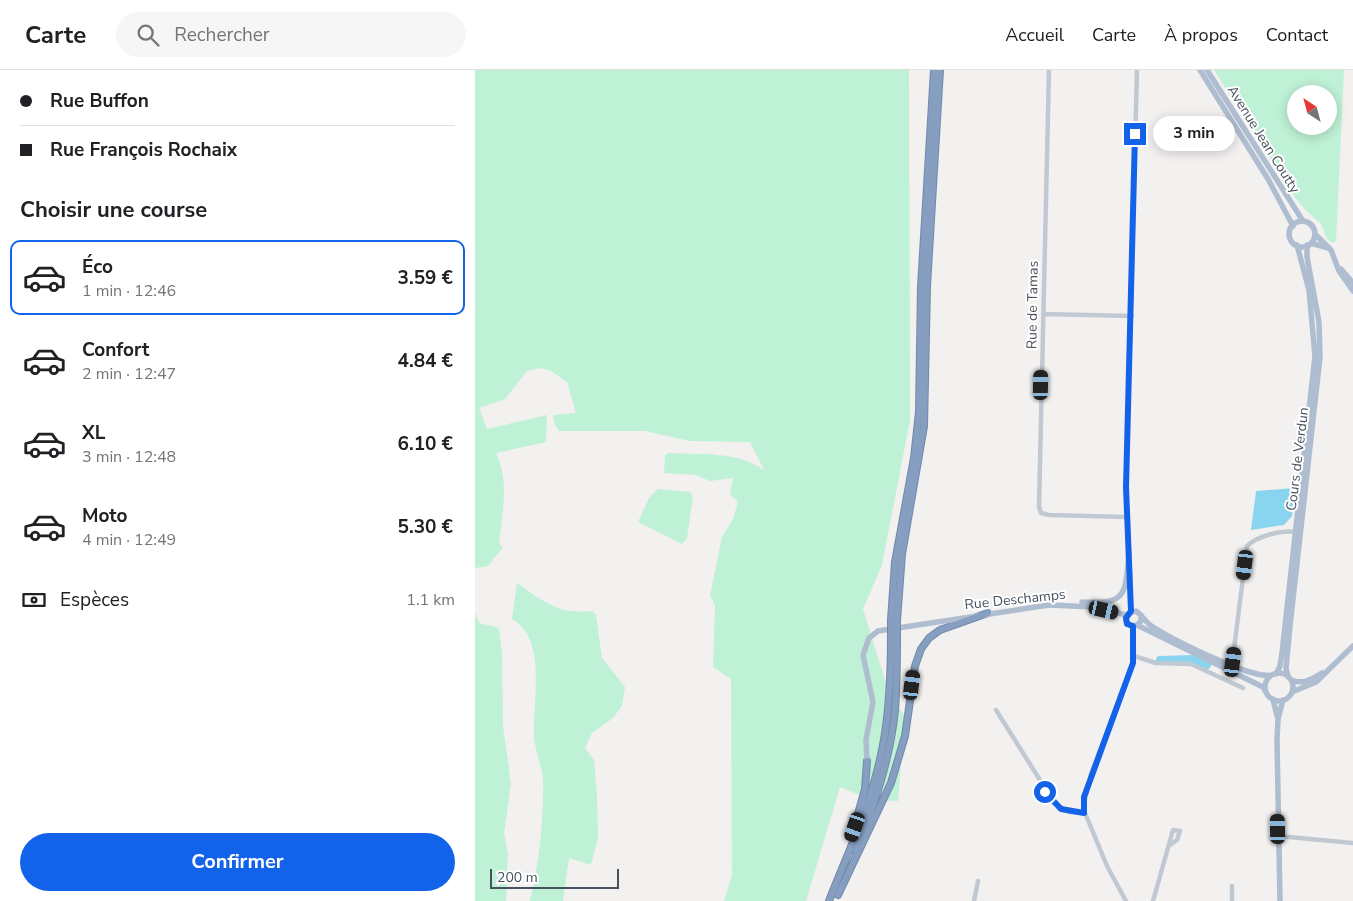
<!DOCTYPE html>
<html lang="fr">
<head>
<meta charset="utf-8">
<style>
  :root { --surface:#fff; --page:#f6f6f6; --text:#202124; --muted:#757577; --line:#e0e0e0; --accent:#1263ea }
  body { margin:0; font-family:"Nunito Sans",sans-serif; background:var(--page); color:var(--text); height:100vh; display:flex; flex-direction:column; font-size:19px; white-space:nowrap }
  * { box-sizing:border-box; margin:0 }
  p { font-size:16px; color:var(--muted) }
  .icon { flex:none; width:28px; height:28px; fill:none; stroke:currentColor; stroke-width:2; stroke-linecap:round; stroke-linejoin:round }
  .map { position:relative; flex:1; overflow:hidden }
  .details { display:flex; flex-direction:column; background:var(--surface); width:475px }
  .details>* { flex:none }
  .guide { display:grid; align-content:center; height:110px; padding:0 20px; background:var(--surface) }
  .needle { width:32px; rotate:324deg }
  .buttons { position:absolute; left:812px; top:15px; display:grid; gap:10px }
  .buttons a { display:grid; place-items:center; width:50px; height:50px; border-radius:50%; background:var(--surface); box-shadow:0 2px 12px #0003; font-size:25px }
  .scale { position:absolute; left:15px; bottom:12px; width:129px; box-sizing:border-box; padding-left:5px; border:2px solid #47525e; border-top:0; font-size:14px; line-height:18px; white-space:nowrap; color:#47525e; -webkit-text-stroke:4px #fff; paint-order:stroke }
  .end { position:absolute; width:22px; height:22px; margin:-11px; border:6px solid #1263ea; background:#fff; box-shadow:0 0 0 2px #fff }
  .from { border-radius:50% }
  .bubble { position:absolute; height:35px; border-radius:18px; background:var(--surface); box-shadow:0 2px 12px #0003; font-size:16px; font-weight:700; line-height:35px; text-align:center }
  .car { position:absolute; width:15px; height:30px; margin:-15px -8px; border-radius:6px; box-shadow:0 0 4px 1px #0007; background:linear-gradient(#222 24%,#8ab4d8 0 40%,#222 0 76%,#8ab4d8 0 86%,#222 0) }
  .guide b { display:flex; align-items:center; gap:18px; height:48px; font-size:19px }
  .guide b+b { border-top:1px solid var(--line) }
  .guide i { width:12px; height:12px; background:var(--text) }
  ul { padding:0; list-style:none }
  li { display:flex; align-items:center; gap:15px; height:75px; margin:0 10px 8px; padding:0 10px; border:2px solid transparent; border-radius:10px }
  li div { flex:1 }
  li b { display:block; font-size:19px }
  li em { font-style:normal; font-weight:700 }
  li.active { border-color:var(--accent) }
  li>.icon { width:45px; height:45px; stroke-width:1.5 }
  h2 { padding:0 20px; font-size:22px; line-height:60px }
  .pay { display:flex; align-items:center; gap:12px; height:55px; padding:0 20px; font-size:19px }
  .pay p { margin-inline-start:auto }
  .button { display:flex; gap:10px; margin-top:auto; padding:10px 20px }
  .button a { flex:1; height:58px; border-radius:30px; background:var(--accent); color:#fff; font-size:20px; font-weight:700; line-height:58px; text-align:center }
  header { display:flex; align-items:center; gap:30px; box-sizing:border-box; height:70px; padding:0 25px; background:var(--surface); border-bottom:1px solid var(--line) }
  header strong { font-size:24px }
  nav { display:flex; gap:28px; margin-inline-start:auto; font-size:18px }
  .search { width:350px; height:45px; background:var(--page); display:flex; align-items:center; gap:12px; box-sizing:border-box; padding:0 18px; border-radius:28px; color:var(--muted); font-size:19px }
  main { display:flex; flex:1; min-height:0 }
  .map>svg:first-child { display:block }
  .green { fill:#bef1d5; fill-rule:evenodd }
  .water { fill:#89d4ef }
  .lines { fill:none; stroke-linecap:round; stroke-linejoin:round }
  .river { stroke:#89d4ef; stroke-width:8 }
  .highway-casing { stroke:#718aac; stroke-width:8 }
  .minor { stroke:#c0c9d2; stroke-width:4.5 }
  .major { stroke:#afbdd0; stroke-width:5.5 }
  .highway { stroke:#869fc0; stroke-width:6 }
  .highway-bridge-casing { stroke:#718aac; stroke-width:8; stroke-linecap:butt }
  .highway-bridge { stroke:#869fc0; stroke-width:6 }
  .route { stroke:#1263ea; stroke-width:6 }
  .labels { text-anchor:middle; stroke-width:4; stroke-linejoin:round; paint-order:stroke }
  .street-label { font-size:14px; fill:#47525e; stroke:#fff }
</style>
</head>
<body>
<header>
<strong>Carte</strong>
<div class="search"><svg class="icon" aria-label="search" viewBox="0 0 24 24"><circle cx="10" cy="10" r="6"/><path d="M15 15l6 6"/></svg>Rechercher</div>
<nav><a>Accueil</a><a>Carte</a><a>À propos</a><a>Contact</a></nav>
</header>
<main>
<section class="details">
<div class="guide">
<b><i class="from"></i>Rue Buffon</b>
<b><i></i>Rue François Rochaix</b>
</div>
<h2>Choisir une course</h2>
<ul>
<li class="active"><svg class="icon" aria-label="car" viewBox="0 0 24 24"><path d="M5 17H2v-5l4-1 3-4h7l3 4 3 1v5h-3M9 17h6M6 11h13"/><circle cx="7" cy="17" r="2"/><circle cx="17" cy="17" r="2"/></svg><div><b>Éco</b><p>1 min · 12:46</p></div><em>3.59 €</em></li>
<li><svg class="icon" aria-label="car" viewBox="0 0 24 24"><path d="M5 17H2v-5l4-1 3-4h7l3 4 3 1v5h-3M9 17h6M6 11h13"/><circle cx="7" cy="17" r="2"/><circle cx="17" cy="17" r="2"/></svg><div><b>Confort</b><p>2 min · 12:47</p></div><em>4.84 €</em></li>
<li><svg class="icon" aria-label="car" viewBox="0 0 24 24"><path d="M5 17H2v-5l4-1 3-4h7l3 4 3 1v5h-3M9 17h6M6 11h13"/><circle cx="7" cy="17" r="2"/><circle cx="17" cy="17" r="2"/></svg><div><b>XL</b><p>3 min · 12:48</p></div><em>6.10 €</em></li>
<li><svg class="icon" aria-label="car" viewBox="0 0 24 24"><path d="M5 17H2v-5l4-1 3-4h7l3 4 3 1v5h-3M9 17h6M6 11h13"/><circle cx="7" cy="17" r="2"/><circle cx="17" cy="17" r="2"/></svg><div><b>Moto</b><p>4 min · 12:49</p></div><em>5.30 €</em></li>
</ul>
<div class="pay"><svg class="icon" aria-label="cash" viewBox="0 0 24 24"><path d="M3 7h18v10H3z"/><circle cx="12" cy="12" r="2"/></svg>Espèces<p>1.1 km</p></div>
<div class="button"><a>Confirmer</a></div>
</section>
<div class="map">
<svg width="878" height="831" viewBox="0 0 878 831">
  <rect width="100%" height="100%" fill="#f3f0f0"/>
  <path class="green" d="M 0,0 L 434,0 L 435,350 L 407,495 L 388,539 L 415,626 L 430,646 L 423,731 L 397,730 L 365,717 L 331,831 L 249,831 L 257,805 L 256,609 L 238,597 L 240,536 L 235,525 L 247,467 L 258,449 L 263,432 L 255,425 L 258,408 L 235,411 L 221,405 L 189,403 L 190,385 L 195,383 C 227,385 262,381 289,400 L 275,372 L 215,371 L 170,361 L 84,361 L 80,355 L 78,345 L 101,343 L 92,312 L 76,301 L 64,298 L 52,301 L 30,329 L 4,338 L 12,359 L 72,345 L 71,372 L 21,383 C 35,413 27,443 24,474 L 28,477 L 13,496 L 0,498 Z
    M 739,0 L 869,0 L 861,171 L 857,173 C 847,166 851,159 845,153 C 834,143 829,139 819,126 ZM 821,24 L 854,24 L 854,56 L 821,56 Z
    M 183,419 L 215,422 L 218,427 L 212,468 L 207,474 L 163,452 L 174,428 Z
    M 42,513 C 68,531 83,545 117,541 L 121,545 L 127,588 L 150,617 L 147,636 L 138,648 L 117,663 L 110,678 L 119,690 L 122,725 L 123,767 L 116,795 L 94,788 L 88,831 L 55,831 C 64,795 69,747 68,710 C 67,696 60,681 59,666 C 57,632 73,569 37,549 Z
    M 0,542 L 4,553 L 24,558 L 27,584 L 28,656 L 36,714 L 29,763 L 33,784 L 31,831 L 0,831 Z"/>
  <path class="water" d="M 819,418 L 817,446 L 809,455 L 776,460 L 781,421 Z"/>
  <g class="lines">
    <path class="river" d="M 685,590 L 717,589 L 732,595"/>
    <g class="highway-casing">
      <path id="highway" d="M 416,550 L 420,492 L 439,388 L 444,342 L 446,217 L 459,0
        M 422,550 L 427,484 L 449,356 L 452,216 L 465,0
        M 379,758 L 390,719 L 392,691
        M 381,781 C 399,736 415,690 420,640 C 422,615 422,589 422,564
        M 363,825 L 416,713 L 430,666 L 440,596 L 446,579 L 454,568 L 465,560 L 513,543
        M 354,831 C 374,780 398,730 408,675 C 415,639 416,602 416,564"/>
    </g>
    <path class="minor" d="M 574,0 L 564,437 L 566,443 L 574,445 L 652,447
      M 568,244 L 657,246
      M 654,485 L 651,417 L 662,0
      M 655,500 L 656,541
      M 659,586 L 681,593 L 716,594 L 768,618
      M 757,595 L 772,476 C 782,466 807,460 820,462
      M 521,640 L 580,734 L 594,742 L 609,743
      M 803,766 L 878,773
      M 757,816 L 757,831
      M 499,831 L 503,811
      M 651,831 L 632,796 L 608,738 L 616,704 L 658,593 L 658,556
      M 678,831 L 698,760 L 705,761 L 702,770 L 695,775"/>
    <path class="major" d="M 725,0 L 793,109 L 818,156
      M 732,0 L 828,151
      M814 164a13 13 0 1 1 26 0a13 13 0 1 1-26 0Z
      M 840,164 L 856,180 L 864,201 L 878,221
      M 836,173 L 853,178
      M 866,199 L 878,213
      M 607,532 C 653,535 650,524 654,483
      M 666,545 L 666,551 L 662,555 L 656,556 L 651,551 L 652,544 L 661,541 C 667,545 671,553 678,557 C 697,569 777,610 797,605
      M 662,555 L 788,617 L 791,622
      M790 617a14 14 0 1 1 28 0a14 14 0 1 1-28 0Z
      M 801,604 L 805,596 L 807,583 L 840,286 L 834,220 L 822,175
      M 813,607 L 811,598 L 815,556 L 845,287 L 844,252 L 832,187 L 832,175
      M 816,610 C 828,615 837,609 847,603
      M 817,622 L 841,612 L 878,576
      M 798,629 L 802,646
      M 392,691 L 391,670 L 398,632 L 388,585 L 394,568 L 403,561 L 574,535 L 618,537 L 651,545
      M 805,831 L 802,670 L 803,649 L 808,630"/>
    <use href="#highway" class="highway"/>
    <g class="highway-bridge-casing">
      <path id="highway-bridge" d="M 416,564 L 416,550
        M 422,564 L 422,550"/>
    </g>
    <use href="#highway-bridge" class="highway-bridge"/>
  </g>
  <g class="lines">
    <path class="route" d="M 570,722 L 586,739 L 609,743 L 609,727 L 658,593 L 658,556 L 652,554 L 651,548 L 656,541 L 651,417 L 660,64"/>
  </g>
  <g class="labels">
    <g class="street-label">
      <text transform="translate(789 69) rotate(58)" y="5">Avenue Jean Coutty</text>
      <text transform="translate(557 235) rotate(-89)" y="5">Rue de Tamas</text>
      <text transform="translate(822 389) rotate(-83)" y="5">Cours de Verdun</text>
      <text transform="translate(540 529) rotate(-6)" y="5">Rue Deschamps</text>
    </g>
  </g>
</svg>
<div class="buttons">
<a><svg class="needle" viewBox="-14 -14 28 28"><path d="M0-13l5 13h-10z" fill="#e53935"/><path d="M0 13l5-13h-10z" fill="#757577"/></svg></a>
</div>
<div class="scale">200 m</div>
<i class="end from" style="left:570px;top:722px"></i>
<i class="end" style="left:660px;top:64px"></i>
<div class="bubble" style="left:678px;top:46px;width:82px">3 min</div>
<i class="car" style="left:566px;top:315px;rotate:1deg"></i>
<i class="car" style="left:770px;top:495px;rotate:187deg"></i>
<i class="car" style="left:629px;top:540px;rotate:103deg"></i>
<i class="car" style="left:758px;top:592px;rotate:7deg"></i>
<i class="car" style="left:437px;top:615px;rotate:7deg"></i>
<i class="car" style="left:380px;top:757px;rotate:199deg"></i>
<i class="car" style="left:803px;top:759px;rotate:359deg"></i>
</div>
</main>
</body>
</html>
